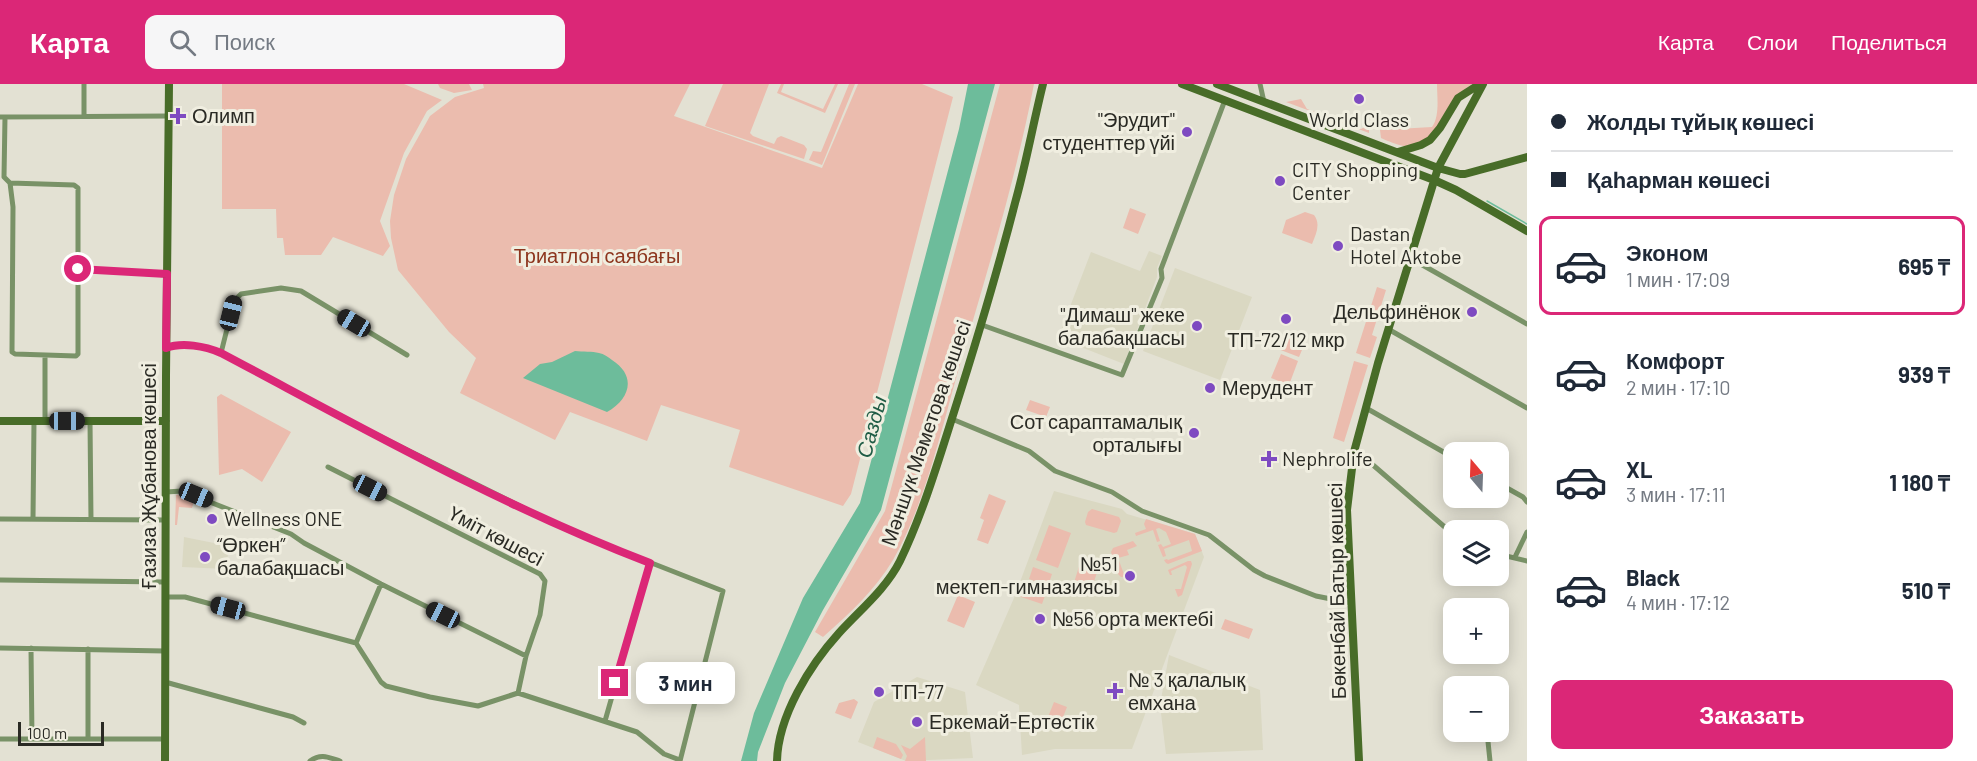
<!DOCTYPE html>
<html lang="ru">
<head>
<meta charset="utf-8">
<style>
  :root { --surface:#fff; --page:#f6f6f7; --text:#1f2937; --muted:#747a83; --line:#e0e1e3; --accent:#db2777 }
  body { margin:0; font-family:Barlow,sans-serif; background:var(--page); color:var(--text); height:100vh; display:flex; flex-direction:column; font-size:22px; white-space:nowrap }
  * { box-sizing:border-box; margin:0 }
  p { font-size:20px; color:var(--muted) }
  .icon { flex:none; width:33px; height:33px; fill:none; stroke:currentColor; stroke-width:2; stroke-linecap:round; stroke-linejoin:round }
  .map { position:relative; flex:1; overflow:hidden }
  .sheet { display:flex; flex-direction:column; background:var(--surface); width:450px }
  .sheet>* { flex:none }
  .hud { display:grid; align-content:center; height:132px; padding:0 24px; background:var(--surface) }
  .needle { width:39px; rotate:341deg }
  .fabs { position:absolute; left:1443px; top:358px; display:grid; gap:12px }
  .fabs a { display:grid; place-items:center; width:66px; height:66px; border-radius:12px; background:var(--surface); box-shadow:0 3px 15px #0003; font-size:30px }
  .scale { position:absolute; left:18px; bottom:15px; width:86px; box-sizing:border-box; padding-left:6px; border:3px solid #2a2a24; border-top:0; font-size:16px; line-height:21px; white-space:nowrap; color:#2a2a24; -webkit-text-stroke:4px #f0eee0; paint-order:stroke }
  .end { position:absolute; width:27px; height:27px; margin:-14px; border:8px solid #db2777; background:#fff; box-shadow:0 0 0 3px #fff }
  .from { border-radius:50% }
  .bubble { position:absolute; height:42px; border-radius:12px; background:var(--surface); box-shadow:0 3px 15px #0003; font-size:20px; font-weight:700; line-height:42px; text-align:center }
  .car { position:absolute; width:18px; height:36px; margin:-18px -9px; border-radius:8px; box-shadow:0 0 4px 2px #0007; background:linear-gradient(#222 24%,#8ab4d8 0 40%,#222 0 76%,#8ab4d8 0 86%,#222 0) }
  .hud b { display:flex; align-items:center; gap:21px; height:57px; font-size:22px }
  .hud b+b { border-top:2px solid var(--line) }
  .hud i { width:15px; height:15px; background:var(--text) }
  ul { padding:0; list-style:none }
  li { display:flex; align-items:center; gap:18px; height:99px; margin:0 12px 9px; padding:0 12px; border:3px solid transparent; border-radius:12px }
  li div { flex:1 }
  li b { display:block; font-size:22px }
  li em { font-style:normal; font-weight:700 }
  li.selected { border-color:var(--accent) }
  li>.icon { width:54px; height:54px; stroke-width:1.5 }
  .button { display:flex; gap:12px; margin-top:auto; padding:12px 24px }
  .button a { flex:1; height:69px; border-radius:12px; background:var(--accent); color:#fff; font-size:24px; font-weight:700; line-height:69px; text-align:center }
  header { display:flex; align-items:center; gap:36px; box-sizing:border-box; height:84px; padding:0 30px; background:var(--accent); color:#fff }
  header strong { font-size:28px }
  nav { display:flex; gap:33px; margin-inline-start:auto; font-size:21px }
  .search { width:420px; height:54px; background:var(--page); display:flex; align-items:center; gap:15px; box-sizing:border-box; padding:0 21px; border-radius:12px; color:var(--muted); font-size:22px }
  main { display:flex; flex:1; min-height:0 }
  .map>svg:first-child { display:block }
  .built { fill:#dad8c2 }
  .green { fill:#ebbcae }
  .water { fill:#6dbc9b }
  .lines { fill:none; stroke-linecap:round; stroke-linejoin:round }
  .stream { stroke:#6dbc9b; stroke-width:1.5 }
  .street { stroke:#799267; stroke-width:5 }
  .secondary { stroke:#486c28; stroke-width:8 }
  .route { stroke:#db2777; stroke-width:8 }
  .poi-dot { fill:#7e4ac1; stroke:#f0eee0; stroke-width:2 }
  .labels { text-anchor:middle; stroke-width:6; stroke-linejoin:round; paint-order:stroke }
  .poi-label { font-size:20px; fill:#2a2a24; stroke:#f0eee0; text-anchor:start }
  .park-label { font-size:20px; fill:#8d361e; stroke:#f0eee0 }
  .street-label { font-size:20px; fill:#2a2a24; stroke:#f0eee0 }
  .water-label { font-size:21px; font-style:italic; fill:#1f5c45; stroke:#f0eee0 }
</style>
</head>
<body>
<header>
<strong>Карта</strong>
<div class="search"><svg class="icon" aria-label="search" viewBox="0 0 24 24"><circle cx="10" cy="10" r="6"/><path d="M15 15l6 6"/></svg>Поиск</div>
<nav><a>Карта</a><a>Слои</a><a>Поделиться</a></nav>
</header>
<main>
<div class="map">
<svg width="1527" height="677" viewBox="0 0 1527 677">
  <rect width="100%" height="100%" fill="#e3e1d3"/>
  <path class="built" d="M 1149,167 L 1162,172 L 1157,184 L 1157,193 L 1124,280 L 1058,254 L 1091,168 L 1140,187 Z
    M 1175,184 L 1252,213 L 1220,296 L 1143,267 Z
    M 1054,407 L 1122,425 L 1127,430 L 1195,450 L 1204,473 L 1132,665 L 1055,665 L 1022,671 L 1019,621 L 976,601 L 1014,514 Z
    M 184,453 L 229,462 L 226,485 L 182,483 Z
    M 1169,571 L 1260,606 L 1263,666 L 1166,670 L 1160,621 Z
    M 917,593 L 965,608 L 973,674 L 906,677 L 858,658 L 874,618 Z"/>
  <path class="green" d="M 222,0 L 404,0 L 442,16 L 427,27 L 404,69 L 380,137 L 390,162 L 383,172 L 333,153 L 321,171 L 285,171 L 283,154 L 277,154 L 276,125 L 222,125 Z
    M 438,0 L 469,0 L 472,6 L 454,9 L 440,4 Z
    M 483,0 L 690,0 L 674,32 L 822,84 L 858,0 L 922,0 L 953,13 L 851,410 L 843,422 L 729,383 L 740,346 L 661,321 L 647,357 L 570,328 L 555,356 L 460,309 L 476,274 L 449,248 L 398,186 L 391,154 L 390,137 L 394,111 L 406,75 L 430,32 L 455,13 L 484,4 Z
    M 723,0 L 769,0 L 750,49 L 753,52 L 774,60 L 777,54 L 781,52 L 804,61 L 807,65 L 804,75 L 705,42 Z
    M 781,0 L 784,0 L 781,8 L 823,25 L 835,0 L 838,0 L 825,29 L 777,9 Z
    M 849,0 L 855,0 L 822,81 L 809,76 L 813,67 L 821,68 Z
    M 1000,0 L 1034,0 C 1015,99 985,194 957,291 C 940,351 924,422 893,476 C 875,506 849,530 823,553 L 815,548 L 885,427 Z
    M 1437,0 L 1472,0 C 1467,4 1461,7 1457,12 C 1443,30 1432,64 1404,62 C 1397,61 1388,57 1381,54 L 1380,46 L 1432,43 C 1440,32 1437,13 1437,0 Z
    M 1301,15 L 1307,25 L 1361,45 L 1366,42 L 1369,44 L 1369,49 L 1286,18 Z
    M 1130,124 L 1146,130 L 1138,150 L 1123,144 Z
    M 1305,128 L 1314,131 C 1321,140 1316,150 1312,160 L 1282,149 L 1286,136 Z
    M 1377,203 L 1386,206 L 1372,251 L 1377,253 L 1370,274 L 1356,269 Z
    M 1297,250 L 1307,254 L 1299,273 L 1278,265 L 1283,253 L 1294,257 Z
    M 1281,270 L 1298,277 L 1289,301 L 1271,294 Z
    M 1354,277 L 1368,281 L 1344,358 L 1333,354 Z
    M 221,310 L 291,348 L 262,398 L 242,385 L 219,391 L 217,313 Z
    M 1030,316 L 1050,323 L 1046,333 L 1026,326 Z
    M 186,410 L 195,414 L 192,424 L 179,423 L 177,441 L 175,441 L 176,411 Z
    M 989,410 L 1006,417 L 988,460 L 977,456 L 984,436 L 980,434 Z
    M 1092,425 L 1119,433 L 1121,437 L 1117,448 L 1114,449 L 1086,441 L 1085,438 L 1088,428 Z
    M 1146,435 L 1195,450 L 1202,467 L 1168,480 L 1166,479 L 1164,476 L 1167,475 L 1168,476 L 1192,467 L 1189,456 L 1164,465 L 1166,472 L 1163,473 L 1158,461 L 1161,460 L 1163,463 L 1171,460 L 1166,448 L 1159,444 L 1156,445 L 1160,457 L 1157,458 L 1153,446 L 1136,452 L 1135,449 L 1146,445 L 1144,440 Z
    M 1049,441 L 1071,449 L 1058,484 L 1036,476 Z
    M 1133,457 L 1137,462 L 1127,466 L 1129,471 L 1118,474 L 1125,493 L 1121,493 L 1118,490 L 1111,468 L 1113,464 Z
    M 1082,473 L 1100,479 L 1090,510 L 1072,505 Z
    M 1188,477 L 1191,477 L 1192,480 L 1182,511 L 1178,513 L 1175,505 L 1181,505 L 1187,483 L 1185,481 L 1171,487 L 1172,491 L 1170,491 L 1168,486 Z
    M 1033,483 L 1052,490 L 1048,502 L 1029,495 Z
    M 1023,497 L 1047,506 L 1042,520 L 1018,512 Z
    M 958,511 L 975,518 L 964,544 L 947,537 Z
    M 1225,535 L 1253,545 L 1249,555 L 1221,545 Z
    M 854,615 L 858,618 L 851,635 L 835,629 L 839,619 Z
    M 1054,618 L 1067,623 L 1059,643 L 1046,638 Z
    M 877,653 L 896,660 L 903,671 L 901,675 L 873,664 Z
    M 925,653 L 926,677 L 905,677 L 907,672 L 901,661 L 910,665 Z"/>
  <path class="water" d="M 968,0 L 995,0 L 881,426 L 823,526 L 785,599 L 758,668 L 757,677 L 741,677 L 754,629 L 803,514 L 860,419 L 959,45 Z
    M 575,267 C 583,268 592,267 599,269 C 604,270 608,273 612,276 C 637,292 630,315 607,328 L 523,294 L 540,280 L 552,278 Z"/>
  <g class="lines">
    <path class="stream" d="M 1487,117 L 1527,140"/>
    <path class="street" d="M 1260,0 L 1264,18
      M 84,32 L 84,0
      M 0,33 L 169,32
      M 5,33 L 4,93 L 10,99
      M 10,99 L 74,101 L 78,104 L 78,270 L 76,272 L 15,270 L 12,268 L 13,123 Z
      M 1410,174 L 1527,240
      M 78,185 L 167,191
      M 982,241 L 1122,291 L 1162,194 L 1161,185 L 1225,16
      M 1388,245 L 1527,324
      M 166,264 C 182,258 205,262 221,269 L 353,339 L 570,447 L 723,507 L 680,677
      M 221,269 L 234,217 L 241,210 L 281,204 L 301,207 L 407,271
      M 45,271 L 45,337
      M 1366,324 L 1454,374
      M 952,335 L 1029,367 L 1055,387 L 1112,408 L 1142,427 L 1209,451 L 1254,486 L 1265,492 L 1316,512 L 1351,519
      M 90,337 L 91,436
      M 1354,368 L 1373,381 L 1454,451
      M 328,383 L 540,490 L 545,497 L 540,531 L 526,572 L 518,609
      M 1498,399 L 1523,413 L 1527,418
      M 166,408 L 182,407 L 291,450 L 304,459 L 381,500 L 526,572
      M 0,435 L 166,436
      M 33,435 L 34,337
      M 1498,470 L 1527,477
      M 1515,473 L 1527,448
      M 0,496 L 165,498
      M 165,513 L 185,513 L 356,559
      M 356,559 L 381,598 L 386,602 L 430,613 L 478,622 L 518,609 L 637,648 L 664,670 L 680,676
      M 356,559 L 381,500
      M 0,564 L 165,567
      M 31,564 L 32,655
      M 88,565 L 88,655
      M 165,598 L 293,633 L 304,639
      M 605,637 L 650,479
      M 1487,648 L 1490,677
      M 0,655 L 165,655
      M 310,677 C 321,669 328,673 340,677"/>
    <path class="secondary" d="M 1182,0 L 1434,96 L 1456,106 L 1527,147
      M 1217,0 L 1438,84 L 1460,90 L 1465,90 L 1527,73
      M 1398,68 L 1421,61 L 1430,56 L 1440,44 L 1458,14 L 1480,0
      M 0,337 L 166,337
      M 165,677 L 166,292 L 169,0
      M 777,677 C 778,632 810,581 839,549 C 860,526 886,505 900,477 C 923,429 938,378 954,328 C 976,259 997,189 1015,119 C 1026,80 1033,40 1043,0
      M 1359,677 L 1347,426 L 1354,368 L 1378,279 L 1438,84 L 1483,0"/>
  </g>
  <g class="lines">
    <path class="route" d="M 78,185 L 167,190 L 166,264 C 182,258 205,262 221,269 C 361,343 501,422 650,479 L 615,599"/>
  </g>
  <g class="poi-dot">
    <circle cx="1359" cy="15" r="6"/>
    <path d="M175 23h6v6h6v6h-6v6h-6v-6h-6v-6h6z"/>
    <circle cx="1187" cy="48" r="6"/>
    <circle cx="1280" cy="97" r="6"/>
    <circle cx="1338" cy="162" r="6"/>
    <circle cx="1472" cy="228" r="6"/>
    <circle cx="1286" cy="235" r="6"/>
    <circle cx="1197" cy="242" r="6"/>
    <circle cx="1210" cy="304" r="6"/>
    <circle cx="1194" cy="349" r="6"/>
    <path d="M1266 366h6v6h6v6h-6v6h-6v-6h-6v-6h6z"/>
    <circle cx="212" cy="435" r="6"/>
    <circle cx="205" cy="473" r="6"/>
    <circle cx="1130" cy="492" r="6"/>
    <circle cx="1040" cy="535" r="6"/>
    <path d="M1112 598h6v6h6v6h-6v6h-6v-6h-6v-6h6z"/>
    <circle cx="879" cy="608" r="6"/>
    <circle cx="917" cy="638" r="6"/>
  </g>
  <g class="labels">
    <g class="poi-label">
      <text x="192" y="39">Олимп</text>
      <text x="1175" y="43" text-anchor="end">"Эрудит"<tspan x="1175" dy="23">студенттер үйі</tspan></text>
      <text x="1359" y="43" text-anchor="middle">World Class</text>
      <text x="1292" y="93">CITY Shopping<tspan x="1292" dy="23">Center</tspan></text>
      <text x="1350" y="157">Dastan<tspan x="1350" dy="23">Hotel Aktobe</tspan></text>
      <text x="1460" y="235" text-anchor="end">Дельфинёнок</text>
      <text x="1185" y="238" text-anchor="end">"Димаш" жеке<tspan x="1185" dy="23">балабақшасы</tspan></text>
      <text x="1286" y="263" text-anchor="middle">ТП-72/12 мкр</text>
      <text x="1222" y="311">Мерудент</text>
      <text x="1182" y="345" text-anchor="end">Сот сараптамалық<tspan x="1182" dy="23">орталығы</tspan></text>
      <text x="1282" y="382">Nephrolife</text>
      <text x="224" y="442">Wellness ONE</text>
      <text x="217" y="468">“Өркен”<tspan x="217" dy="23">балабақшасы</tspan></text>
      <text x="1118" y="487" text-anchor="end">№51<tspan x="1118" dy="23">мектеп-гимназиясы</tspan></text>
      <text x="1052" y="542">№56 орта мектебі</text>
      <text x="1128" y="603">№ 3 қалалық<tspan x="1128" dy="23">емхана</tspan></text>
      <text x="891" y="615">ТП-77</text>
      <text x="929" y="645">Еркемай-Ертөстік</text>
    </g>
    <g class="park-label">
      <text x="597" y="179">Триатлон саябағы</text>
    </g>
    <g class="street-label">
      <text transform="translate(926 349) rotate(-71)" y="7">Мәншүк Мәметова көшесі</text>
      <text transform="translate(149 392) rotate(-90)" y="7">Ғазиза Жұбанова көшесі</text>
      <text transform="translate(496 452) rotate(28)" y="7">Үміт көшесі</text>
      <text transform="translate(1337 507) rotate(-91)" y="7">Бөкенбай Батыр көшесі</text>
    </g>
    <g class="water-label">
      <text transform="translate(872 343) rotate(-75)" y="7">Сазды</text>
    </g>
  </g>
</svg>
<div class="fabs">
<a><svg class="needle" viewBox="-14 -14 28 28"><path d="M0-13l5 13h-10z" fill="#e53935"/><path d="M0 13l5-13h-10z" fill="#747a83"/></svg></a>
<a><svg class="icon" aria-label="layers" viewBox="0 0 24 24"><path d="M12 4l9 5-9 5-9-5zM3 14l9 5 9-5"/></svg></a>
<a>+</a>
<a>−</a>
</div>
<div class="scale">100 m</div>
<i class="end from" style="left:78px;top:185px"></i>
<i class="end" style="left:615px;top:599px"></i>
<div class="bubble" style="left:636px;top:578px;width:99px">3 мин</div>
<i class="car" style="left:231px;top:229px;rotate:14deg"></i>
<i class="car" style="left:354px;top:239px;rotate:301deg"></i>
<i class="car" style="left:67px;top:337px;rotate:90deg"></i>
<i class="car" style="left:370px;top:404px;rotate:117deg"></i>
<i class="car" style="left:196px;top:411px;rotate:112deg"></i>
<i class="car" style="left:228px;top:524px;rotate:285deg"></i>
<i class="car" style="left:443px;top:531px;rotate:296deg"></i>
</div>
<section class="sheet">
<div class="hud">
<b><i class="from"></i>Жолды тұйық көшесі</b>
<b><i></i>Қаһарман көшесі</b>
</div>
<ul>
<li class="selected"><svg class="icon" aria-label="car" viewBox="0 0 24 24"><path d="M5 17H2v-5l4-1 3-4h7l3 4 3 1v5h-3M9 17h6M6 11h13"/><circle cx="7" cy="17" r="2"/><circle cx="17" cy="17" r="2"/></svg><div><b>Эконом</b><p>1 мин · 17:09</p></div><em>695 ₸</em></li>
<li><svg class="icon" aria-label="car" viewBox="0 0 24 24"><path d="M5 17H2v-5l4-1 3-4h7l3 4 3 1v5h-3M9 17h6M6 11h13"/><circle cx="7" cy="17" r="2"/><circle cx="17" cy="17" r="2"/></svg><div><b>Комфорт</b><p>2 мин · 17:10</p></div><em>939 ₸</em></li>
<li><svg class="icon" aria-label="car" viewBox="0 0 24 24"><path d="M5 17H2v-5l4-1 3-4h7l3 4 3 1v5h-3M9 17h6M6 11h13"/><circle cx="7" cy="17" r="2"/><circle cx="17" cy="17" r="2"/></svg><div><b>XL</b><p>3 мин · 17:11</p></div><em>1 180 ₸</em></li>
<li><svg class="icon" aria-label="car" viewBox="0 0 24 24"><path d="M5 17H2v-5l4-1 3-4h7l3 4 3 1v5h-3M9 17h6M6 11h13"/><circle cx="7" cy="17" r="2"/><circle cx="17" cy="17" r="2"/></svg><div><b>Black</b><p>4 мин · 17:12</p></div><em>510 ₸</em></li>
</ul>
<div class="button"><a>Заказать</a></div>
</section>
</main>
</body>
</html>
